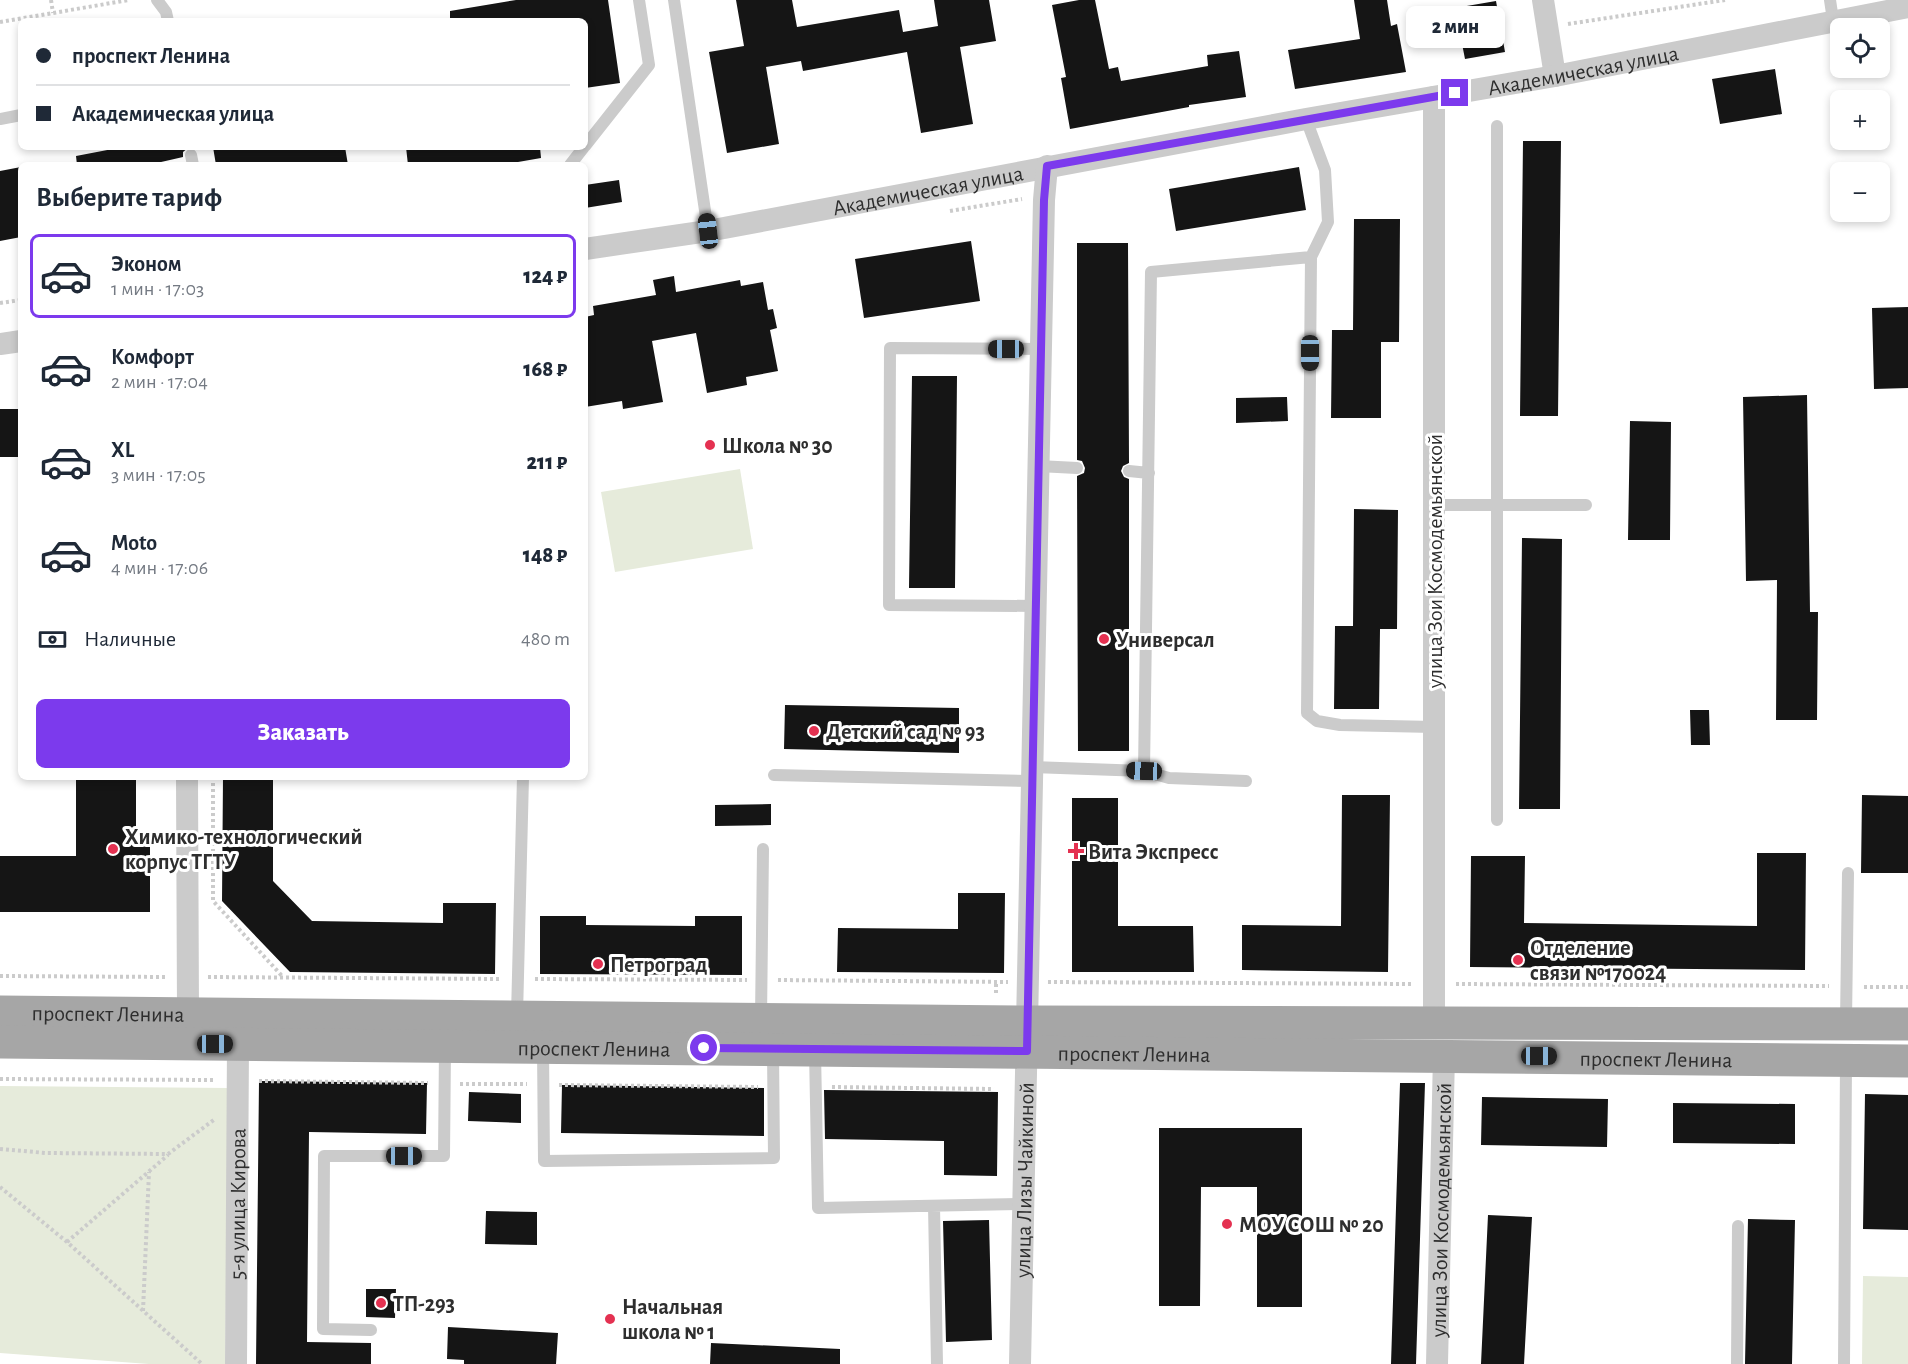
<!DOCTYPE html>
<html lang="ru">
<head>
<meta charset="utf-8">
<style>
  :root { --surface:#fff; --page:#f2f2f3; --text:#1f2937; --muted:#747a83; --line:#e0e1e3; --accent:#7c3aed }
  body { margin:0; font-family:"Alegreya Sans",sans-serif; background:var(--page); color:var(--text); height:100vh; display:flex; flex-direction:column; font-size:22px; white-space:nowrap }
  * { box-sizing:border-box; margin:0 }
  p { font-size:20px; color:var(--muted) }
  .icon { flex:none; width:33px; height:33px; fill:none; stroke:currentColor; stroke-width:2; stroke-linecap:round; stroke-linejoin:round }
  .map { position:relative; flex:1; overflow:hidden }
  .side { position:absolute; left:18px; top:162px; width:570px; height:618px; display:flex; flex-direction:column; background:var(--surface); border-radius:9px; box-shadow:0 3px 9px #0003 }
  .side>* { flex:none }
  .hud { position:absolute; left:18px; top:18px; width:570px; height:132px; border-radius:9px; box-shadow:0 3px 9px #0003; display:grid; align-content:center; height:132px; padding:0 18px; background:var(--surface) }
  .fabs { position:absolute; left:1830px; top:18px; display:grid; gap:12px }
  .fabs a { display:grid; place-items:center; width:60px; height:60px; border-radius:9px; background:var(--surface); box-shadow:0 3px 9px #0003; font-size:30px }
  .end { position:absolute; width:27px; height:27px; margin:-14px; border:8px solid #7c3aed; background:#fff; box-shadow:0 0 0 3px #fff }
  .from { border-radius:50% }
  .bubble { position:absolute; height:42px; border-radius:9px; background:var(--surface); box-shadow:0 3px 9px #0003; font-size:20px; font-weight:800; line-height:42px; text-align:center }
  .car { position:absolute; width:18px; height:36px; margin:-18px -9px; border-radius:8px; box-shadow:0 0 4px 2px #0007; background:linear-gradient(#222 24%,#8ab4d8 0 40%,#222 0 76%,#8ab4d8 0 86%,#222 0) }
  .hud b { display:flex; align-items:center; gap:21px; height:57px; font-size:22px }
  .hud b+b { border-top:2px solid var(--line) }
  .hud i { width:15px; height:15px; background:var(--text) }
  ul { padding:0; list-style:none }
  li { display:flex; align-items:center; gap:18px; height:84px; margin:0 12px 9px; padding:0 6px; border:3px solid transparent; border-radius:9px }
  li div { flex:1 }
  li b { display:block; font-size:22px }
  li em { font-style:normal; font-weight:800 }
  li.selected { border-color:var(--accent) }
  li>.icon { width:54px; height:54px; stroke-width:1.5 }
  h2 { padding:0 18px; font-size:27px; line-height:72px }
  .pay { display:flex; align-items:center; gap:15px; height:66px; padding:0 18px; font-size:22px }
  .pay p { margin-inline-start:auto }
  .primary-button { display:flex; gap:12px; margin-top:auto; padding:12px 18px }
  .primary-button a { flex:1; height:69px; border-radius:9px; background:var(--accent); color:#fff; font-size:24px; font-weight:800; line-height:69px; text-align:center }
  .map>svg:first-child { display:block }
  .green { fill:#e6ebdb }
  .building { fill:#151515 }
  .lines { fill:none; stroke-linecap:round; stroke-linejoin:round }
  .path { stroke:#cbcbcb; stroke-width:4; stroke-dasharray:3 3; stroke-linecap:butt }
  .lane { stroke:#cbcbcb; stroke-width:12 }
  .street { stroke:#cbcbcb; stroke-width:22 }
  .primary { stroke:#a6a6a6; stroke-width:33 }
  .route { stroke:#7c3aed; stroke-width:8 }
  .poi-dot { fill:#e43151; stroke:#fff; stroke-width:2 }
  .labels { text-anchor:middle; stroke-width:6; stroke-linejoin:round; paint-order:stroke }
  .street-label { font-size:22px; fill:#2e2e2e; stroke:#fff }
  .poi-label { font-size:22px; font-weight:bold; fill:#2e2e2e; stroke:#fff; text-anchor:start }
</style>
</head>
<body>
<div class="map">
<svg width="1908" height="1364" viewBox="0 0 1908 1364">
  <rect width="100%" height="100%" fill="#fff"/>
  <path class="green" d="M 740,469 L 753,549 L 615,572 L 601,492 Z
    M 0,1086 L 229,1088 L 225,1364 L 149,1364 L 0,1353 Z
    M 1863,1276 L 1908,1277 L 1908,1364 L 1862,1364 Z"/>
  <path class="building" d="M 516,0 L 608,0 L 620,83 L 585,88 L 585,21 L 450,21 L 450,11 Z
    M 736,0 L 792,0 L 797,27 L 899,10 L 903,32 L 938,26 L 934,0 L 989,0 L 996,41 L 960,47 L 973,124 L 921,133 L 907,52 L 803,71 L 801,61 L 766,67 L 779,144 L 727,153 L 709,52 L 744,46 Z
    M 1079,0 L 1095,0 L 1109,69 L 1118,67 L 1121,81 L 1208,66 L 1207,55 L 1239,51 L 1246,97 L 1189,105 L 1189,107 L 1070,129 L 1061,78 L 1066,77 L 1052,5 Z
    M 1354,0 L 1387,0 L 1391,26 L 1397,24 L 1406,72 L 1295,89 L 1288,50 L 1360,39 Z
    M 1496,1 L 1505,52 L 1465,59 L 1455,8 Z
    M 1775,69 L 1782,114 L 1720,124 L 1712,79 Z
    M 1523,141 L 1561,141 L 1558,416 L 1520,416 Z
    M 123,147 L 189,147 L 183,152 L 183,157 L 148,165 L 77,165 L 76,156 Z
    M 213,147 L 345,147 L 348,165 L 216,165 Z
    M 406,147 L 540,147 L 541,158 L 501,165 L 408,165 Z
    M 21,167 L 21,237 L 0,241 L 0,171 Z
    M 1299,167 L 1306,210 L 1176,231 L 1169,189 Z
    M 619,180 L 622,202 L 585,208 L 585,185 Z
    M 1354,219 L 1400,219 L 1399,342 L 1381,342 L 1381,418 L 1331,418 L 1332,330 L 1353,330 Z
    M 971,241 L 980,301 L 864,318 L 855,259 Z
    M 1077,243 L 1128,243 L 1129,463 L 1123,466 L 1121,471 L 1124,477 L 1129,479 L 1129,751 L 1078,751 L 1077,476 L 1084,473 L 1085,468 L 1082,461 L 1077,460 Z
    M 674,276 L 676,292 L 740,280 L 741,286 L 763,282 L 768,310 L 773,309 L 777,328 L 770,330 L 778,371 L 746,377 L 747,385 L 707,393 L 696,333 L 652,341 L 663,402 L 623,409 L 622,401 L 585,407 L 585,317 L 594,315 L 593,306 L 656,295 L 653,280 Z
    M 1908,307 L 1908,388 L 1874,389 L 1872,308 Z
    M 912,376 L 957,376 L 955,588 L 909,588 Z
    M 1807,395 L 1810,612 L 1818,612 L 1817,720 L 1776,720 L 1777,580 L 1746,581 L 1743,397 Z
    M 1287,397 L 1288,421 L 1236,423 L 1236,398 Z
    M 0,409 L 21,409 L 21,457 L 0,457 Z
    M 1630,421 L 1671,422 L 1670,540 L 1628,540 Z
    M 1354,509 L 1398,510 L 1397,629 L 1380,629 L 1379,709 L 1334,709 L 1335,626 L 1353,626 Z
    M 1522,538 L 1562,539 L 1560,809 L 1519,809 Z
    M 785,705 L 959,708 L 959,753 L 784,749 Z
    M 1690,710 L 1709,710 L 1710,745 L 1691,745 Z
    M 76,777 L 136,777 L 136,843 L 150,843 L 150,912 L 0,912 L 0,856 L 76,856 Z
    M 223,777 L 273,777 L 273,881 L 312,921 L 443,923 L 443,903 L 496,903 L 495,974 L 290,972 L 222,901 Z
    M 1342,795 L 1390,795 L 1388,972 L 1242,970 L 1242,925 L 1341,926 Z
    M 1862,795 L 1908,796 L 1908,873 L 1861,873 Z
    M 1072,798 L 1118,798 L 1118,926 L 1193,926 L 1194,972 L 1072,972 Z
    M 771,804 L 771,825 L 715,826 L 715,805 Z
    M 1757,853 L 1806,853 L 1805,970 L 1470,967 L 1471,856 L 1525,856 L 1524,923 L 1757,926 Z
    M 958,893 L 1005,893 L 1004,973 L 837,972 L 838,928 L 958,929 Z
    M 540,916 L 586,916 L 586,925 L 695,926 L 695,916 L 742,916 L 742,975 L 540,974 Z
    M 259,1081 L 427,1083 L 426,1134 L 309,1132 L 307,1342 L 371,1343 L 371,1364 L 256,1364 Z
    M 1400,1083 L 1425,1083 L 1416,1364 L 1391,1364 Z
    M 562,1085 L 764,1088 L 764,1136 L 561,1133 Z
    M 824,1090 L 998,1092 L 997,1176 L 944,1175 L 944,1141 L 825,1139 Z
    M 469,1092 L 521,1094 L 521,1123 L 468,1121 Z
    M 1865,1094 L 1908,1095 L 1908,1230 L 1863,1229 Z
    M 1482,1097 L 1608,1099 L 1607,1147 L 1481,1145 Z
    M 1673,1103 L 1795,1104 L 1795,1144 L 1673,1143 Z
    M 1159,1128 L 1302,1128 L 1302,1307 L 1257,1307 L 1257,1187 L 1201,1187 L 1200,1306 L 1159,1306 Z
    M 486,1211 L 537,1212 L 537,1245 L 485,1244 Z
    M 1488,1215 L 1532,1217 L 1524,1364 L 1481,1364 Z
    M 1748,1219 L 1795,1220 L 1792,1364 L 1745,1364 Z
    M 989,1220 L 992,1340 L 946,1342 L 943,1221 Z
    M 366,1289 L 396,1289 L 395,1318 L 366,1317 Z
    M 448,1327 L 558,1333 L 556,1364 L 464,1364 L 464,1360 L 447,1359 Z
    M 711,1343 L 840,1349 L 840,1364 L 710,1364 Z"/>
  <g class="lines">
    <path class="path" d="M 51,0 L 53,13
      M 0,22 L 129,0
      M 1568,24 L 1725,0
      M 950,211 L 1022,199
      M 0,303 L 21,300
      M 213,777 L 213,901 L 283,977
      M 0,976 L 168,977
      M 208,977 L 501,979
      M 535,979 L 747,980
      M 778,980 L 1008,982
      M 1048,982 L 1412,984
      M 1456,984 L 1829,986
      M 1864,987 L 1908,987
      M 996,993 L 996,982
      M 0,1079 L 215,1080
      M 259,1081 L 428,1083
      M 460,1084 L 527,1084
      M 559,1085 L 758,1087
      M 832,1087 L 994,1089
      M 0,1149 L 46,1153 L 168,1154 L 215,1119
      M 0,1187 L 67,1242 L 202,1364
      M 67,1242 L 168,1155
      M 143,1311 L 149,1172"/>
    <path class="lane" d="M 157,0 L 166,12 L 168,21
      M 674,0 L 708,231
      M 1830,0 L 1833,20
      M 0,119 L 21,115
      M 1306,119 L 1325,170 L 1328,222 L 1311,257 L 1307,713 L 1317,721 L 1340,725 L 1434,727
      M 585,146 L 649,65 L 639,0
      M 191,155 L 193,165
      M 570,165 L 584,147
      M 1038,466 L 1077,468
      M 1129,471 L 1149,473
      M 1434,505 L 1586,505
      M 1036,606 L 889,605 L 890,348 L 1041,349
      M 1032,767 L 1144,771 L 1151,272 L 1311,257
      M 1144,771 L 1169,778 L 1246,781
      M 774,775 L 1032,781
      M 1497,820 L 1497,126
      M 517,1015 L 523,777
      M 761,1018 L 763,849
      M 1846,1022 L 1848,873
      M 543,1048 L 544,1161 L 774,1158 L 773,1051
      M 815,1051 L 818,1208 L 1023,1204
      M 934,1206 L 937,1364
      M 371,1330 L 323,1329 L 324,1156 L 444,1156 L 445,1047
      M 1737,1364 L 1738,1226
      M 1844,1364 L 1846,1062"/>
    <g class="street">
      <path d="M 1543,0 L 1555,76"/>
      <path id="s1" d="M 585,249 L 708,231 L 1306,119 L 1555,76 L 1908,7"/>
      <path d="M 0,344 L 21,341"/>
      <path d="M 187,777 L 188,1014"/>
      <path d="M 1434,1024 L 1434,97"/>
      <path id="s2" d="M 236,1364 L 238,1044"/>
      <path id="s3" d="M 1020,1364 L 1044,200 L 1047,166"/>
      <path id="s4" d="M 1437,1364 L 1444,1055"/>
    </g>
    <g class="primary">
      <path id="s5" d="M 0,1012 L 1027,1022 L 1908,1024"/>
      <path id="s6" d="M 0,1042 L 1908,1061"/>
    </g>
  </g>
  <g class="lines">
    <path class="route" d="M 704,1048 L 1027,1051 L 1044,200 L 1047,166 L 1455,93"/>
  </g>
  <g class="poi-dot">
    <circle cx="710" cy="445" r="6"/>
    <circle cx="1104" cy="639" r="6"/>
    <circle cx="814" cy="731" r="6"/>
    <circle cx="113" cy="849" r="6"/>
    <path d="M1073 842h6v6h6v6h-6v6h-6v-6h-6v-6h6z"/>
    <circle cx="1518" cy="960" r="6"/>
    <circle cx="598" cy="964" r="6"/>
    <circle cx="1227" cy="1224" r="6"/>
    <circle cx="381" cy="1303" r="6"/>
    <circle cx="610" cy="1319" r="6"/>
  </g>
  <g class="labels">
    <g class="street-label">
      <text dy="8" stroke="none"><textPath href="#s1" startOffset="1014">Академическая улица</textPath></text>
      <text dy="8" stroke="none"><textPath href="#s1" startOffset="348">Академическая улица</textPath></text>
      <text transform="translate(1434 561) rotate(-90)" y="8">улица Зои Космодемьянской</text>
      <text dy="8" stroke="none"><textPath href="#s5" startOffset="108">проспект Ленина</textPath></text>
      <text dy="8" stroke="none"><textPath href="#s6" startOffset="594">проспект Ленина</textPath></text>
      <text dy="8" stroke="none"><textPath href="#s6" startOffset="1134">проспект Ленина</textPath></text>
      <text dy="8" stroke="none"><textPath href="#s6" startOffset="1656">проспект Ленина</textPath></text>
      <text dy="8" stroke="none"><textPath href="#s3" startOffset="184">улица Лизы Чайкиной</textPath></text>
      <text dy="8" stroke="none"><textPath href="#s2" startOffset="160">5-я улица Кирова</textPath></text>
      <text dy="8" stroke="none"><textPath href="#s4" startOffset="154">улица Зои Космодемьянской</textPath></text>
    </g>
    <g class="poi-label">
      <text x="722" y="453">Школа № 30</text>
      <text x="1116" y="647">Универсал</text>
      <text x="826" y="739">Детский сад № 93</text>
      <text x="125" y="844">Химико-технологический<tspan x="125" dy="25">корпус ТГТУ</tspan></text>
      <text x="1088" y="859">Вита Экспресс</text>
      <text x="1530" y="955">Отделение<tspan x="1530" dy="25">связи №170024</tspan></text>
      <text x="610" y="972">Петроград</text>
      <text x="1239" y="1232">МОУ СОШ № 20</text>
      <text x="393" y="1311">ТП-293</text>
      <text x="622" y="1314">Начальная<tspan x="622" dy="25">школа № 1</tspan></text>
    </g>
  </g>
</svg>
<div class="fabs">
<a><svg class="icon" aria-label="locate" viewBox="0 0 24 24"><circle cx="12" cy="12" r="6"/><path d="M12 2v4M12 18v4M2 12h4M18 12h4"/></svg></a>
<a>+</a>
<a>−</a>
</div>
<i class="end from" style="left:704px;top:1048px"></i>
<i class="end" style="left:1455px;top:93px"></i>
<div class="bubble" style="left:1406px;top:6px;width:99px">2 мин</div>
<i class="car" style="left:708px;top:231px;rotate:353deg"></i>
<i class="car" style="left:1006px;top:349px;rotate:270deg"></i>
<i class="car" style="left:1310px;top:353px;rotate:180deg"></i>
<i class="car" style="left:1144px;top:771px;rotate:272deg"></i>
<i class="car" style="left:215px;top:1044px;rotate:90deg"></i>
<i class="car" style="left:1539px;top:1056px;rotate:90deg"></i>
<i class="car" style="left:404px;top:1156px;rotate:90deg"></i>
<div class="hud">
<b><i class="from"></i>проспект Ленина</b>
<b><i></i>Академическая улица</b>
</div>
<section class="side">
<h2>Выберите тариф</h2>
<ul>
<li class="selected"><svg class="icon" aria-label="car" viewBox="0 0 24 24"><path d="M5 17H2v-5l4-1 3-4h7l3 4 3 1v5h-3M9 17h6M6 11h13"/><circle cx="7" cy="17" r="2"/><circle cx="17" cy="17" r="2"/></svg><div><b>Эконом</b><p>1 мин · 17:03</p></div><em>124 ₽</em></li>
<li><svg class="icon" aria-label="car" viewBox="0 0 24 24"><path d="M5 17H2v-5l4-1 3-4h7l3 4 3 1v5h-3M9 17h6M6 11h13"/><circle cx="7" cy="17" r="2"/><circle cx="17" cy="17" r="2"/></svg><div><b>Комфорт</b><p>2 мин · 17:04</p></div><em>168 ₽</em></li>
<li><svg class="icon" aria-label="car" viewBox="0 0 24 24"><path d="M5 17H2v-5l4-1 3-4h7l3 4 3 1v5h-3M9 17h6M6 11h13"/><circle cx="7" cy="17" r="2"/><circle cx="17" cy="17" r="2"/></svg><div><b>XL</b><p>3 мин · 17:05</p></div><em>211 ₽</em></li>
<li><svg class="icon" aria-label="car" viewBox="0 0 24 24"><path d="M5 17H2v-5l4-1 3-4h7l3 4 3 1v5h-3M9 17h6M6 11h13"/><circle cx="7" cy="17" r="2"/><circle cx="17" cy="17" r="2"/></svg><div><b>Moto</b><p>4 мин · 17:06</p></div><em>148 ₽</em></li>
</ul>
<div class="pay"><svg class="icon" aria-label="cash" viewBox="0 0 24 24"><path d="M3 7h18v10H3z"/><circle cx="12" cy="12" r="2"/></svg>Наличные<p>480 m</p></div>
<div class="primary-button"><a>Заказать</a></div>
</section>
</div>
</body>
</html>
